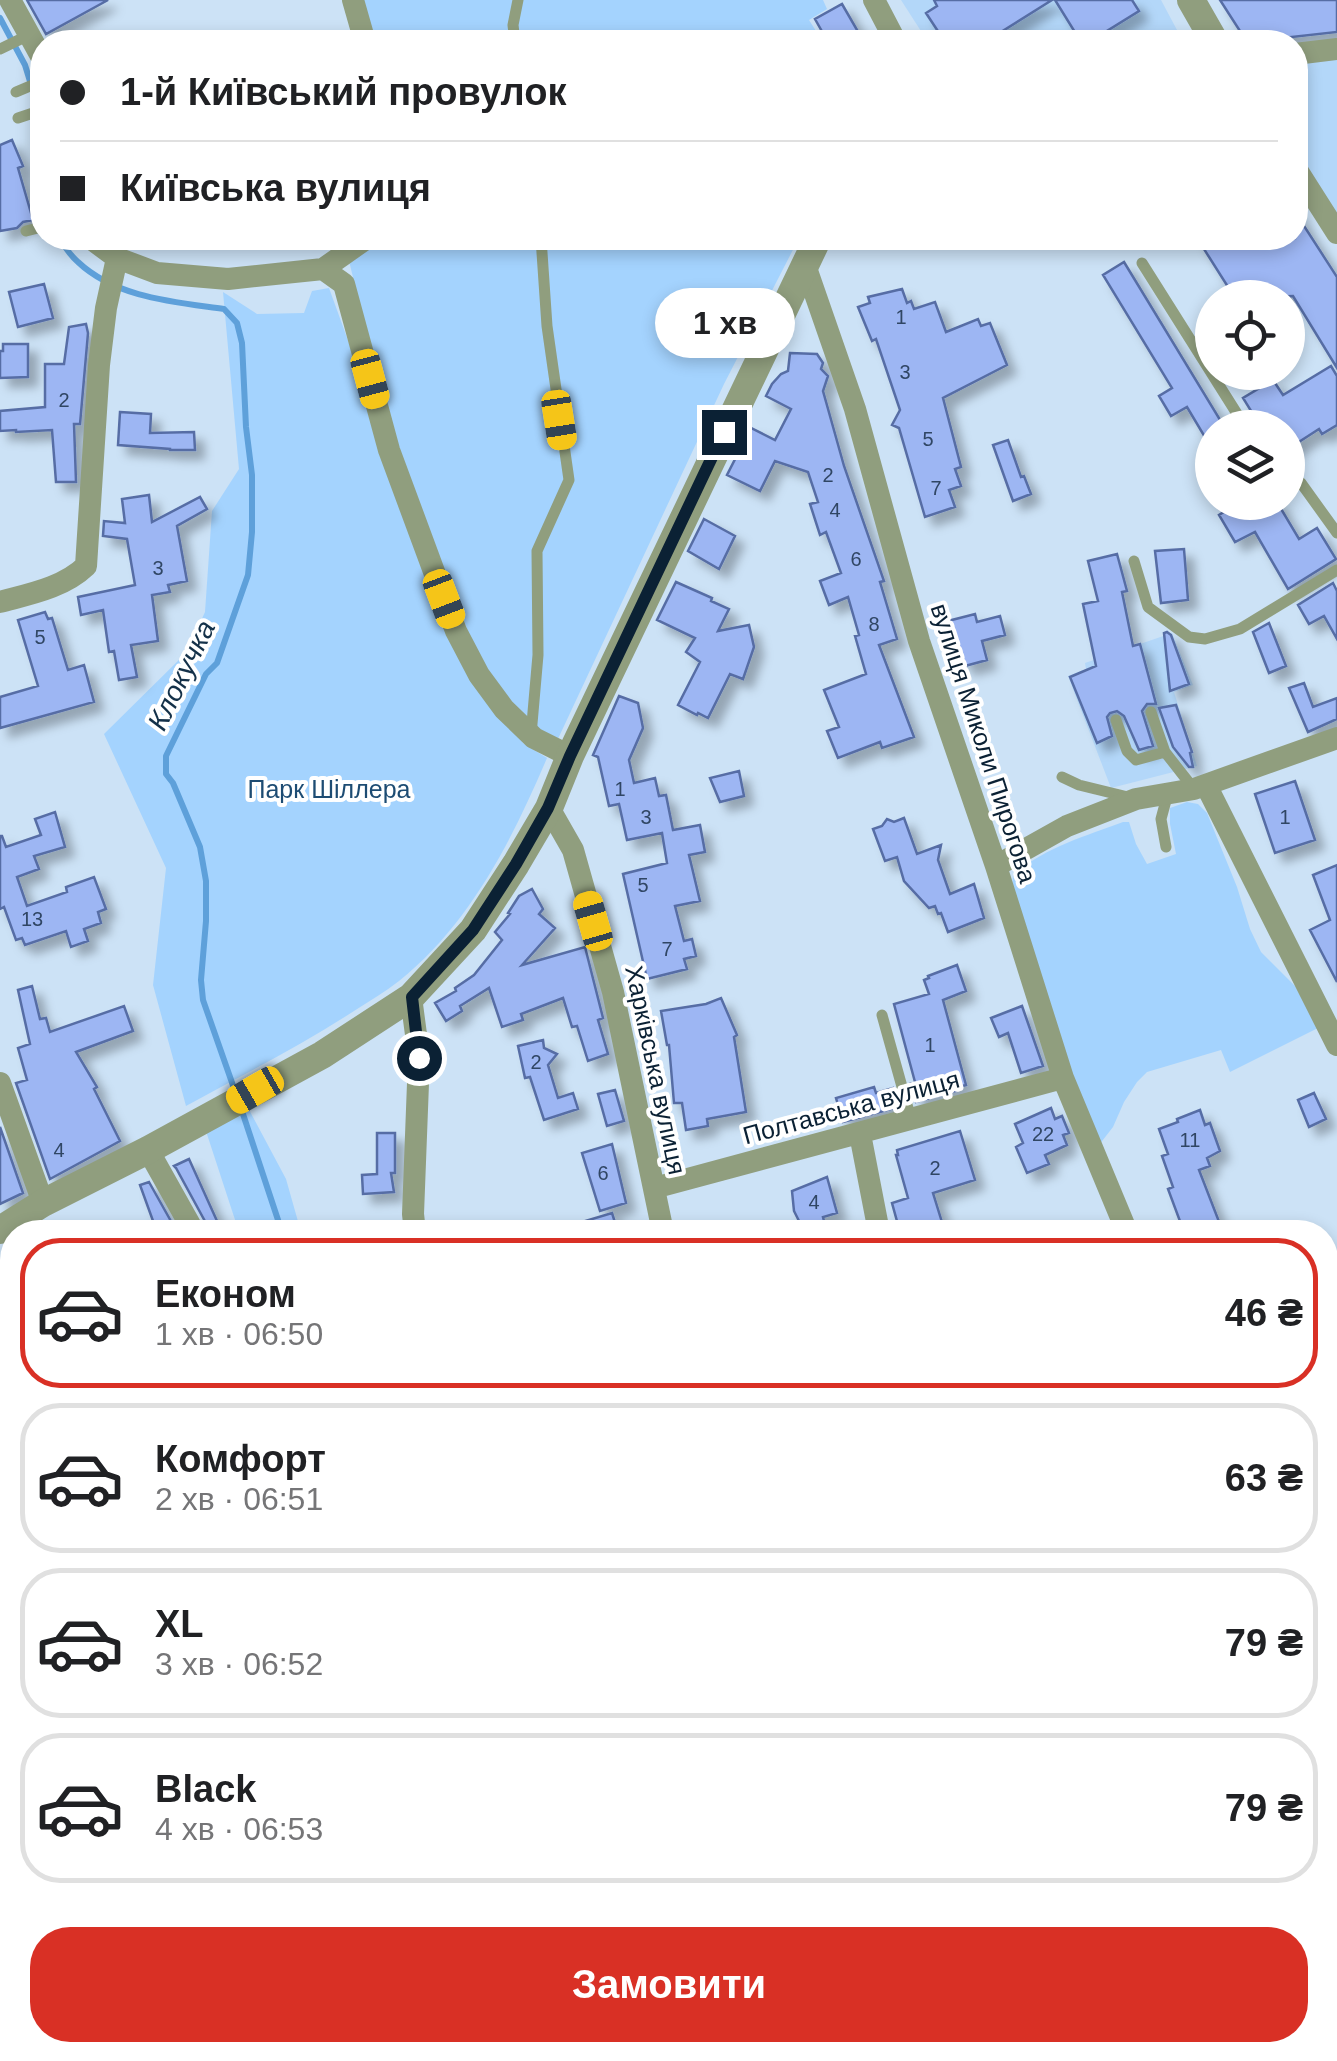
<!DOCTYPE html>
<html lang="uk">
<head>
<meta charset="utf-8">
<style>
  :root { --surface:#fff; --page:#f6f6f6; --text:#202124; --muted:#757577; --line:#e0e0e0; --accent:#d93025 }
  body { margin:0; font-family:Helvetica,sans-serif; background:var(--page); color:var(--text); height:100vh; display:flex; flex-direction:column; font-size:38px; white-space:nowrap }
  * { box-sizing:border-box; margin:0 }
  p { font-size:32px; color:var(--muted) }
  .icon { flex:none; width:55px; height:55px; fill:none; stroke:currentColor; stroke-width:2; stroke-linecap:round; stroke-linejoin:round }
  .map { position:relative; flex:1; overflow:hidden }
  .panel { position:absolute; left:0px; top:1220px; width:1338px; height:842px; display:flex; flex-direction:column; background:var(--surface); border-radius:40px 40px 0 0; box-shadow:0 5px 15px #0003 }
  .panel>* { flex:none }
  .hud { position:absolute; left:30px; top:30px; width:1278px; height:220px; border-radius:40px; box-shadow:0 5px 15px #0003; display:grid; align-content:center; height:220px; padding:0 30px; background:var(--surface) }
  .buttons { position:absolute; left:1195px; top:280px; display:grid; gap:20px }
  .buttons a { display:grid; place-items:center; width:110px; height:110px; border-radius:50%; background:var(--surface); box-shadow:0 5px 15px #0003; font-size:50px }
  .end { position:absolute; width:45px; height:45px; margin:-22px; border:12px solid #0b2134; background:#fff; box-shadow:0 0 0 5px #fff }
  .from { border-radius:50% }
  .bubble { position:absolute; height:70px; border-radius:35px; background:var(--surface); box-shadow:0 5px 15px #0003; font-size:32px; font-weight:700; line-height:70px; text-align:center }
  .car { position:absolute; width:30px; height:60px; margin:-30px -15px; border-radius:12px; box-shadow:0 0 8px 2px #0007; background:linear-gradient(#f5c518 24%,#345 0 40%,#f5c518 0 76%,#345 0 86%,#f5c518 0) }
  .hud b { display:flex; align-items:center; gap:35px; height:95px; font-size:38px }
  .hud b+b { border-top:2px solid var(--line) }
  .hud i { width:25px; height:25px; background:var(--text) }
  ul { padding:18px 0 0; list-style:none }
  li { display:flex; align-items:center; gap:30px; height:150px; margin:0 20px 15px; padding:0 10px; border:5px solid var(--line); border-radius:40px }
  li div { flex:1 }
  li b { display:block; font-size:38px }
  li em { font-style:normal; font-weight:700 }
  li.current { border-color:var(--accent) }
  li>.icon { width:90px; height:90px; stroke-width:1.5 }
  .action { display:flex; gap:20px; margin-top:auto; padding:20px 30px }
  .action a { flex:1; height:115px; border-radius:40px; background:var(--accent); color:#fff; font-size:40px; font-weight:700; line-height:115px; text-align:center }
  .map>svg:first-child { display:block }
  .built { fill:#b3d7f9 }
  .green { fill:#a4d3fe }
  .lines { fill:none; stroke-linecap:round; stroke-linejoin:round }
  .stream { stroke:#5ea0da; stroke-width:6 }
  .building { fill:#9db6f3; stroke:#576da5; stroke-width:2.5; filter:url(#shadow) }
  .service { stroke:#909e7e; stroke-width:11 }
  .minor { stroke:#909e7e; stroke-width:22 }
  .tertiary { stroke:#909e7e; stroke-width:28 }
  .route { stroke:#0b2134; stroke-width:12 }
  .labels { text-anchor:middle; stroke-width:8; stroke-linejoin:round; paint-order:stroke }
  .number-label { font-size:20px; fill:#304664 }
  .street-label { font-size:25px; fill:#0b2134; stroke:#fff }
  .park-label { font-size:25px; fill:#1d4c73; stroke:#fff }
  .water-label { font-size:28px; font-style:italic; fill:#143149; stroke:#fff }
</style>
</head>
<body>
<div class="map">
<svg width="1337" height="2061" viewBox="0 0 1337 2061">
  <defs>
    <filter id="shadow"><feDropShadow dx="9" dy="9" stdDeviation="5" flood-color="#0004"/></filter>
  </defs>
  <rect width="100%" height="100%" fill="#cce2f6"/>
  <path class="built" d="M 901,0 L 1161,0 L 1177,30 L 1174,38 L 1164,42 L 928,42 Z
    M 1337,49 L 1337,234 L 1295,169 L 1295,54 Z
    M 1172,633 L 1193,685 L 1174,692 L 1197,766 L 1111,788 L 1068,676 L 1086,669 L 1085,663 Z"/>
  <path class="green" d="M 358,0 L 823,0 L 827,9 L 809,20 L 823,42 L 373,42 Z
    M 377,238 L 799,238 L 724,384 L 557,741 L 538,732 L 483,669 L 395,447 L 349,261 Z
    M 329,288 L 350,346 L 386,468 L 523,743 L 547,758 C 512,840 470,924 399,981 C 385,992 369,1001 354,1011 C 300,1046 243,1075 186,1106 L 153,985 L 166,868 L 104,734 L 187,652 L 205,612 L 212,511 L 239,469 L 223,292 L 257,314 L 304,313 L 312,291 Z
    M 1187,802 L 1198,804 L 1207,813 L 1237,887 L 1250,929 L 1261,952 L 1295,986 L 1318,1028 L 1230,1072 L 1221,1050 L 1147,1072 L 1137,1082 L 1124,1102 L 1113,1127 L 1099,1145 L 1065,1066 L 1011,895 L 1013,876 C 1042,848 1086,836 1123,822 L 1129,822 L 1136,844 L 1147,864 L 1176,854 L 1170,824 L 1170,808 Z
    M 247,1106 L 286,1179 L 301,1232 L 239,1232 L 203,1122 Z"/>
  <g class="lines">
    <path class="stream" d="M 0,18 L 25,65 L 42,120
      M 59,238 C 64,246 70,255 78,262 C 116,298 175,302 224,309 L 237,323 L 242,343 L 246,427 L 252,475 L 252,532 L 248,575 L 217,663 L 206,674 L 166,756 L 166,774 L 173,783 L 200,847 L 206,881 L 206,921 L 201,980 L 203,1000 L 236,1094
      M 240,1105 L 282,1232
      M 438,2061 L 438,2050"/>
  </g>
  <path class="building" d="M 27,0 L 108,0 L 46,34 Z
    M 934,0 L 1052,0 L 985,42 L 945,42 L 926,13 L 937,6 Z
    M 1055,0 L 1132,0 L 1139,11 L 1089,42 L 1081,42 Z
    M 1220,0 L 1337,0 L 1337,32 L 1247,42 Z
    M 842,4 L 864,42 L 828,42 L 815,19 Z
    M 12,140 L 23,166 L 18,168 L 33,220 L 23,222 L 17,228 L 0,231 L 0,145 Z
    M 1295,212 L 1337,277 L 1337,368 L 1293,296 L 1235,298 L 1197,238 L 1295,238 Z
    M 1124,262 L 1225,428 L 1212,428 L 1212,449 L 1187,407 L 1171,416 L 1159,396 L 1172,388 L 1103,275 Z
    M 44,284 L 53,318 L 18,327 L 9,292 Z
    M 902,289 L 907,303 L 911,301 L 914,309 L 935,302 L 946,332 L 978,319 L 981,326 L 990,323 L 1007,365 L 943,398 L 961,467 L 955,469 L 961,486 L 949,490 L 955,507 L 925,517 L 899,428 L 892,425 L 900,410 L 876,339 L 872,341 L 858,307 L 870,303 L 868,297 Z
    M 86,324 L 88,333 L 80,424 L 74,424 L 76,482 L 56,482 L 52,430 L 16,432 L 16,430 L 0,431 L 0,411 L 45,407 L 45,364 L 64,364 L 69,327 Z
    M 3,344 L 28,344 L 28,377 L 0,378 L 0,351 L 3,351 Z
    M 790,353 L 817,354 L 823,363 L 821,369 L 828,376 L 823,391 L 844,466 L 884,581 L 880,582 L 897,639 L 879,645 L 914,737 L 882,748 L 880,742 L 838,758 L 827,731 L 839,727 L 824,690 L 866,674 L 855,636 L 859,635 L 848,597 L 829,605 L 820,581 L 841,573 L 826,532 L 820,535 L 810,504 L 818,502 L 808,472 L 775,461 L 760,491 L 727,475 L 751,428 L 775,440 L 791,409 L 766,396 L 772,384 L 781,374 L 788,371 Z
    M 1331,366 L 1337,376 L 1337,425 L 1322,434 L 1319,429 L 1288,449 L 1288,428 L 1255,428 L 1250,417 L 1253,414 L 1243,398 L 1273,380 L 1283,395 Z
    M 120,412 L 151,414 L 150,433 L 194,432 L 195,450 L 170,450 L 170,449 L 118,445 Z
    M 1008,440 L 1021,477 L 1024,476 L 1031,494 L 1013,501 L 993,445 Z
    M 149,495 L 152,522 L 200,497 L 207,509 L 177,526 L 187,581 L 168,585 L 170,592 L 152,595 L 158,641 L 131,645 L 137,677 L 119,680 L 114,651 L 109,652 L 103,610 L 81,615 L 78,597 L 135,585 L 127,539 L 103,536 L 104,521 L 125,523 L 122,499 Z
    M 1240,502 L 1277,502 L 1299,539 L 1317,528 L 1336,559 L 1288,589 L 1255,532 L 1235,542 L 1219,515 Z
    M 704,519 L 735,536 L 719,569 L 688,551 Z
    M 1184,549 L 1188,600 L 1161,603 L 1155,551 Z
    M 1117,554 L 1127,591 L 1122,592 L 1133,646 L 1140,644 L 1156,704 L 1147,704 L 1142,711 L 1153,746 L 1139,750 L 1124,716 L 1117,711 L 1110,713 L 1107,717 L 1112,736 L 1097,743 L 1070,677 L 1096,666 L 1083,604 L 1098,601 L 1088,561 Z
    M 676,582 L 712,598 L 711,601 L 729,609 L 718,631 L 749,625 L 754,647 L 743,679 L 730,674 L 708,718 L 698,713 L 697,715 L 678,705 L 700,662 L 686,652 L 695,638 L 657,620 Z
    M 1333,583 L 1337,591 L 1337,639 L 1324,616 L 1309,624 L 1298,605 Z
    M 45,612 L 48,619 L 52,618 L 68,670 L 84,665 L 94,702 L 0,728 L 0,697 L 38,686 L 18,620 Z
    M 975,614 L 977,622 L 1000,616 L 1005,635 L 982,641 L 987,660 L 965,666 L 961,654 L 958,655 L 948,621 Z
    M 1269,623 L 1286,666 L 1269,673 L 1253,632 Z
    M 1167,632 L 1171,635 L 1189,684 L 1170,691 L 1164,633 Z
    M 1304,683 L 1313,707 L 1337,698 L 1337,719 L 1308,732 L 1289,688 Z
    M 619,696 L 638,703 L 643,728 L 629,760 L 634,783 L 655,778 L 659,796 L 666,795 L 673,830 L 700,825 L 705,852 L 689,855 L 700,901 L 675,906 L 684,941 L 692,939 L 696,956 L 684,959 L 687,969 L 647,979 L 623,874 L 667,863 L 662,833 L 627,840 L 619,804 L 609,806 L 598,757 L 593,755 Z
    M 1176,705 L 1192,752 L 1190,753 L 1193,767 L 1189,767 L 1173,747 L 1159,708 Z
    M 739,771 L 744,796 L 720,802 L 710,778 Z
    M 1295,781 L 1315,840 L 1275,853 L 1255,794 Z
    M 55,812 L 65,847 L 34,856 L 39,869 L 17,877 L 27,906 L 67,892 L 66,887 L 94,877 L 106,909 L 98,912 L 101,923 L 84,929 L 88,941 L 71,947 L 66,931 L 25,945 L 22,938 L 16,940 L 4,907 L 0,909 L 0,836 L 2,836 L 6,847 L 41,835 L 35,819 Z
    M 904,818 L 917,854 L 941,845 L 938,860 L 950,894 L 974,884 L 984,918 L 948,932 L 941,913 L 938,914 L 935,906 L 929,908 L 904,881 L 897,857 L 885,861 L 873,829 L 882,826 L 887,819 L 894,822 Z
    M 1337,865 L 1337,982 L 1310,930 L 1330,920 L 1313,875 Z
    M 532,889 L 543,909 L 539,914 L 555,928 L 522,965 L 585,947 L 603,1018 L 598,1020 L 608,1054 L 588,1061 L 577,1026 L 572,1027 L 563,998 L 521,1014 L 523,1020 L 502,1027 L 489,988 L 460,1006 L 462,1011 L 446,1021 L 435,1003 L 456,991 L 455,988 L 474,975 L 502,940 L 495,932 L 510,914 L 508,913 L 519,896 Z
    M 957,965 L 966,991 L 943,1000 L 966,1085 L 955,1088 L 956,1091 L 916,1102 L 911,1083 L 915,1082 L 894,1004 L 929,994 L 924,980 L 929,978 L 928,976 Z
    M 32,986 L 40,1019 L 46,1018 L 50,1032 L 124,1006 L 133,1031 L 76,1052 L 97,1087 L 94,1089 L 120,1141 L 50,1179 L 16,1083 L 27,1080 L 18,1048 L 30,1044 L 18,990 Z
    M 721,998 L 737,1035 L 734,1037 L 746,1112 L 707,1119 L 708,1126 L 686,1130 L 682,1103 L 674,1103 L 669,1045 L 667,1045 L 661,1011 L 706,1004 Z
    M 1022,1006 L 1043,1066 L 1021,1073 L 1008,1033 L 999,1037 L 991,1018 Z
    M 543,1040 L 544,1048 L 557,1054 L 548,1065 L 558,1098 L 573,1093 L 578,1109 L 544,1120 L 530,1077 L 525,1078 L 518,1046 Z
    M 874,1087 L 876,1093 L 893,1088 L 898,1107 L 843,1122 L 836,1098 Z
    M 615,1090 L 624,1121 L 607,1126 L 598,1094 Z
    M 1314,1093 L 1326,1119 L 1309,1127 L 1298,1100 Z
    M 1051,1108 L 1055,1119 L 1062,1116 L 1069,1133 L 1063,1135 L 1067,1145 L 1045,1155 L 1049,1164 L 1027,1173 L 1016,1147 L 1023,1143 L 1015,1124 Z
    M 1200,1110 L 1205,1125 L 1210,1123 L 1220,1151 L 1207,1158 L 1210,1166 L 1199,1170 L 1223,1232 L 1184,1232 L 1168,1189 L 1173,1187 L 1162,1156 L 1168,1154 L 1159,1129 L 1178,1122 L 1177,1119 Z
    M 0,1127 L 23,1193 L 0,1204 Z
    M 960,1131 L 975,1180 L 933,1193 L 945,1232 L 900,1232 L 892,1203 L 908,1198 L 896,1155 L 898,1155 L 897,1150 Z
    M 377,1133 L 395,1133 L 395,1173 L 391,1173 L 394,1192 L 363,1194 L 362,1175 L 377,1174 Z
    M 612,1144 L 626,1203 L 600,1211 L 582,1153 Z
    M 189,1159 L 222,1232 L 209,1232 L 207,1225 L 176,1168 L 174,1166 Z
    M 827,1177 L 837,1213 L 823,1217 L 824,1221 L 802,1227 L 794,1211 L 792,1191 Z
    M 149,1182 L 177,1232 L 157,1232 L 140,1185 Z
    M 612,1213 L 618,1232 L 562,1232 L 562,1228 Z"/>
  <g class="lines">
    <path class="service" d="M 515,42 L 513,25 L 518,0
      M 0,49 L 29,35
      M 16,92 L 42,81
      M 18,118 L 42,110
      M 26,231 L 42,227
      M 1142,263 L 1246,428
      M 1288,474 L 1301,483 L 1337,533
      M 1134,561 L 1148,607 L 1189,637 L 1205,639 L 1240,629 L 1337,570
      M 1151,712 L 1165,752 L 1194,789
      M 1116,720 L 1127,751 L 1136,760 L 1165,752
      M 531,735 L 538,655 L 537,551 L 569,480 L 547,326 L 541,238
      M 1062,777 L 1079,785 L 1132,798
      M 1166,847 L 1161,819 L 1168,793
      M 882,1015 L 911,1119
      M 1325,1679 L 1337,1689"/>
    <path class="minor" d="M 10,0 L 42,58
      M 353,0 L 365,42
      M 874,0 L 896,42
      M 1295,54 L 1337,49
      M 1295,167 L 1337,233
      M 90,238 L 117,258 L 157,273 L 228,279 L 323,269 L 367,238
      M 805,265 L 855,409 L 919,641 L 996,866 L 1063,1078 L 1127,1232
      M 323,269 L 344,284 L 389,450 L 456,631 L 479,675 L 504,709 L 534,738 L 570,756
      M 0,602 C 29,594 63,588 86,566 L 99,365 L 106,308 L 117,258
      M 1206,785 L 1337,1045
      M 549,808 L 573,850 L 613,992 L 663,1232
      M 996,866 L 1067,826 L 1136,799 L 1194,789 L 1337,738
      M 411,997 L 419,1057 L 413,1214 L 415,1232
      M 0,1083 L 43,1203
      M 860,1134 L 879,1232
      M 148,1150 L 194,1232
      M 654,1188 L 1063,1078
      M 1325,1711 L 1337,1703
      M 344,2050 L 345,2061
      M 1001,2050 L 1006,2061
      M 1293,2050 L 1297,2061
      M 765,2061 L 786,2050"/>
    <path class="tertiary" d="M 1191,0 L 1215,42
      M 0,1230 L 43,1203 L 148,1150 L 322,1055 L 411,997 L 473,930 L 516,864 L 549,808 L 570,756 L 818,238"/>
  </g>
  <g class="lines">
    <path class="route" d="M 419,1058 L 412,997 L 473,930 L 516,864 L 548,808 L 570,756 L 724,432"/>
  </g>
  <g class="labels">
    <g class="number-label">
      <text x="901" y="324">1</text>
      <text x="905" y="379">3</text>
      <text x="64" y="407">2</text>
      <text x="928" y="446">5</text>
      <text x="828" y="482">2</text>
      <text x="936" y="495">7</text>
      <text x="835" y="517">4</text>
      <text x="856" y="566">6</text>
      <text x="158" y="575">3</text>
      <text x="874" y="631">8</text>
      <text x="40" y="644">5</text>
      <text x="620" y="796">1</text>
      <text x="646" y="824">3</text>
      <text x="1285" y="824">1</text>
      <text x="643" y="892">5</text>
      <text x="32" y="926">13</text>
      <text x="667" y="956">7</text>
      <text x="930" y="1052">1</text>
      <text x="536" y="1069">2</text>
      <text x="1043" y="1141">22</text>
      <text x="1190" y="1147">11</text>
      <text x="59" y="1157">4</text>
      <text x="935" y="1175">2</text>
      <text x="603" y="1180">6</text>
      <text x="814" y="1209">4</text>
    </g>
    <g class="street-label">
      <text transform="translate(984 743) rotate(72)" y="9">вулиця Миколи Пирогова</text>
      <text transform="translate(656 1070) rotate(78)" y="9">Харківська вулиця</text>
      <text transform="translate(851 1107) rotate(-15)" y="9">Полтавська вулиця</text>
    </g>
    <g class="park-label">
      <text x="329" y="798">Парк Шіллера</text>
    </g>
    <g class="water-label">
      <text transform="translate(181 675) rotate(-64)" y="10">Клокучка</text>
    </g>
  </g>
</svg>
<div class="buttons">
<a><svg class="icon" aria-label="locate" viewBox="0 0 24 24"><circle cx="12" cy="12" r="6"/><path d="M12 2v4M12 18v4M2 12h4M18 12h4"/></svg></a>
<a><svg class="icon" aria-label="layers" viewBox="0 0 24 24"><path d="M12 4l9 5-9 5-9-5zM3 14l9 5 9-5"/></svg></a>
</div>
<i class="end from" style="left:419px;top:1058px"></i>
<i class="end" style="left:724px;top:432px"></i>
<div class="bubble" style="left:655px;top:288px;width:140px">1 хв</div>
<i class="car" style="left:370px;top:379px;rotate:165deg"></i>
<i class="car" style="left:559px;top:420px;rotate:171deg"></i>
<i class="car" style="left:444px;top:599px;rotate:159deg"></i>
<i class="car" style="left:593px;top:921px;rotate:344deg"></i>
<i class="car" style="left:255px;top:1090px;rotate:240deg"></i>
<div class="hud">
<b><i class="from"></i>1-й Київський провулок</b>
<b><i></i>Київська вулиця</b>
</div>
<section class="panel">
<ul>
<li class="current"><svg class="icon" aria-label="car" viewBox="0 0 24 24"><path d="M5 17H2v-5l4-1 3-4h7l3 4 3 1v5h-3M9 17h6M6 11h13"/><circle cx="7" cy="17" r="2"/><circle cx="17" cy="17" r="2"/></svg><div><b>Економ</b><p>1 хв · 06:50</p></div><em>46 ₴</em></li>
<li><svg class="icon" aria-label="car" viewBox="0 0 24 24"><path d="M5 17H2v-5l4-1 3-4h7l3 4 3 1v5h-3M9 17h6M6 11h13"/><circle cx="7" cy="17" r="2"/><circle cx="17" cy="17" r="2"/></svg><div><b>Комфорт</b><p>2 хв · 06:51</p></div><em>63 ₴</em></li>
<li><svg class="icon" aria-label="car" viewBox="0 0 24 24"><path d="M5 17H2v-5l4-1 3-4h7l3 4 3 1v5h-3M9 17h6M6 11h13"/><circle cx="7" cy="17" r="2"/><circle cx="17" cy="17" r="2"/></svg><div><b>XL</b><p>3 хв · 06:52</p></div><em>79 ₴</em></li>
<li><svg class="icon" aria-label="car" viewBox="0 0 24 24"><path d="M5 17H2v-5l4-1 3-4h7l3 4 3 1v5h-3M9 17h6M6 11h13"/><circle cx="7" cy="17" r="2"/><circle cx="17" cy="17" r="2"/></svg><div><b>Black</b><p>4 хв · 06:53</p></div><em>79 ₴</em></li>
</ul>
<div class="action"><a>Замовити</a></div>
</section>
</div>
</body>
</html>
